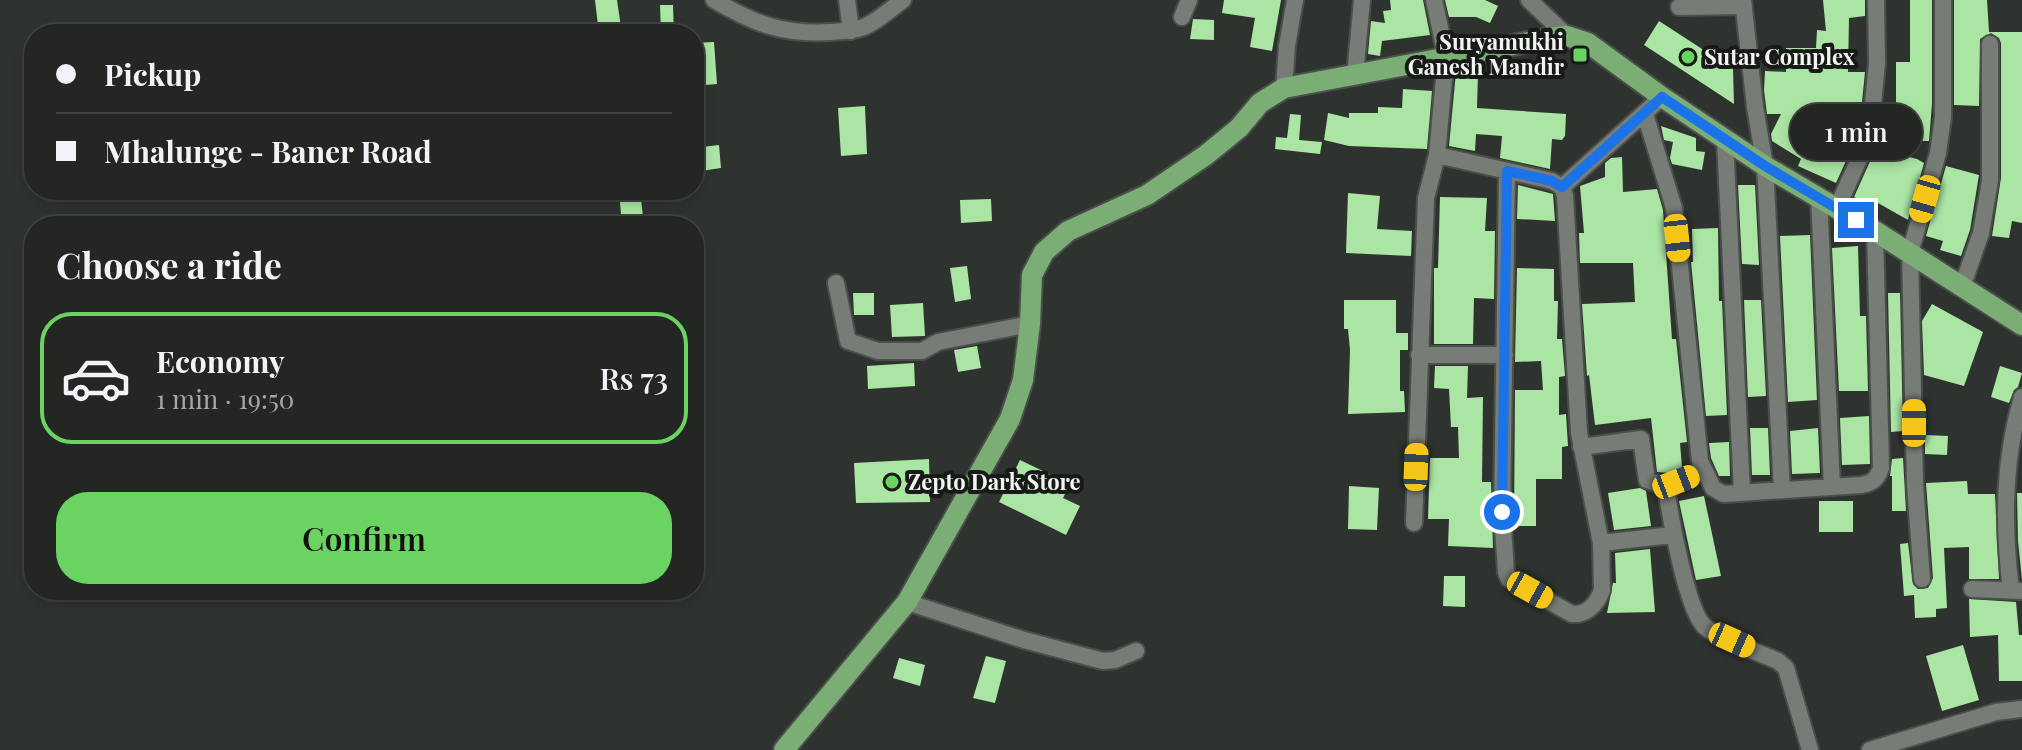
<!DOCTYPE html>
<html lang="en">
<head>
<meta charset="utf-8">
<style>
  :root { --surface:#232623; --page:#2f3230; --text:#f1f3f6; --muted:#a3a5a6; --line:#404341; --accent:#6bd362 }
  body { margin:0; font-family:"Playfair Display",serif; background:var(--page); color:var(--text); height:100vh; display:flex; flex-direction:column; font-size:30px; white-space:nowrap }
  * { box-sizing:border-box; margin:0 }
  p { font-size:26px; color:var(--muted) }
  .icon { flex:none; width:44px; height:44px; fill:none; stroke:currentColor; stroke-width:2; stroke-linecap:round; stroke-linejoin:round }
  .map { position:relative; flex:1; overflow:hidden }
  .drawer { position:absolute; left:24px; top:216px; width:680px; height:384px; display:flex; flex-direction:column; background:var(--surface); border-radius:32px; box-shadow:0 4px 12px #0003,0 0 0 2px var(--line) }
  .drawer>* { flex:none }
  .guide { position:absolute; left:24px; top:24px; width:680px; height:176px; border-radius:32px; box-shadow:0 4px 12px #0003,0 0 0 2px var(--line); display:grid; align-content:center; height:176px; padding:0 32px; background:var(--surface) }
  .end { position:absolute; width:36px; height:36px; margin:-18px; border:10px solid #1a73e8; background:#fff; box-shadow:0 0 0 4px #fff }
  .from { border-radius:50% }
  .bubble { position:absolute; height:56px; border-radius:28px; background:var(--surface); box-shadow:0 4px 12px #0003,0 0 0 2px var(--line); font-size:26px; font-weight:600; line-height:56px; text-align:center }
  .car { position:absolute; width:24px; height:48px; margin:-24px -12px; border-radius:10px; box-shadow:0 0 6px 2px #0007; background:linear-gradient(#f5c518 24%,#345 0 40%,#f5c518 0 76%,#345 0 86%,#f5c518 0) }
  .guide b { display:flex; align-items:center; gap:28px; height:76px; font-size:30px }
  .guide b+b { border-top:2px solid var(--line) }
  .guide i { width:20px; height:20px; background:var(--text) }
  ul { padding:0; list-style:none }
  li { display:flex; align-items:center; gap:24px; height:132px; margin:0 16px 12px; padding:0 16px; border:4px solid transparent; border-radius:32px }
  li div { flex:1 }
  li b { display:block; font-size:30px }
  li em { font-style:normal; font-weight:600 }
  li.selected { border-color:var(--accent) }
  li>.icon { width:72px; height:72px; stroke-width:1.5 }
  h2 { padding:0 32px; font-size:36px; line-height:96px }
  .button { display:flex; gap:16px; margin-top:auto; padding:16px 32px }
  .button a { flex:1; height:92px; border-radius:32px; background:var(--accent); color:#111; font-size:32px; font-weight:600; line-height:92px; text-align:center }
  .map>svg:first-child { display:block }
  .building { fill:#aae5a3 }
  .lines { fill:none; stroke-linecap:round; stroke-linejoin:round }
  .minor-casing { stroke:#4b4f4b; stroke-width:20 }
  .major-casing { stroke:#4b4f4b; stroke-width:24 }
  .minor { stroke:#777c77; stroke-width:16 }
  .major { stroke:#7aae75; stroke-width:20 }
  .route { stroke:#1a73e8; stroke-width:10 }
  .poi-dot { fill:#6bd362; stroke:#181a18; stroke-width:3 }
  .labels { text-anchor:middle; stroke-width:8; stroke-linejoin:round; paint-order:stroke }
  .poi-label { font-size:22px; font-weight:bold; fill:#f1f4f1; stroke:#181a18; text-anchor:start }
</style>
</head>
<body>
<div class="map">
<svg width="2022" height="750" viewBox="0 0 2022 750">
  <rect width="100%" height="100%" fill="#2f332f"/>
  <path class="building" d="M 595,0 L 617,0 L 622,34 L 599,34 Z
    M 1224,0 L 1281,0 L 1272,51 L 1250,47 L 1255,18 L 1222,13 Z
    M 1390,0 L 1423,0 L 1430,35 L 1382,41 L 1380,56 L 1368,54 L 1371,21 L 1385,23 L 1383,11 L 1391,10 Z
    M 1445,0 L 1485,0 L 1498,6 L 1490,23 L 1476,17 L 1449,17 Z
    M 1823,0 L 1865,0 L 1865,16 L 1849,18 L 1848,72 L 1865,72 L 1859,132 L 1836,183 L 1798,166 L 1801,159 L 1772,141 L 1771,134 L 1781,114 L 1767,114 L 1764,90 L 1765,71 L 1786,72 L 1786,48 L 1816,48 L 1817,30 L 1826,31 Z
    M 1910,0 L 1932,0 L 1932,104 L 1929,141 L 1880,141 L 1883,112 L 1896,112 L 1896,62 L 1910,62 Z
    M 1954,0 L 1987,0 L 1989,32 L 2022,32 L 2022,223 L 2012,221 L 2009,238 L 1992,236 L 2001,178 L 2001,43 L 1999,38 L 1991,33 L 1980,39 L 1979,106 L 1954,105 Z
    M 660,5 L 673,5 L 674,34 L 661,34 Z
    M 1193,19 L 1214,20 L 1214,40 L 1190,39 Z
    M 1659,21 L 1733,69 L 1734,104 L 1644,45 Z
    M 714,42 L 717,84 L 694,86 L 694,43 Z
    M 1456,72 L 1478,74 L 1477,108 L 1566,114 L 1565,136 L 1562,140 L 1552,139 L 1550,169 L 1500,158 L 1502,136 L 1476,134 L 1475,151 L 1449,146 Z
    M 1403,89 L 1432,91 L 1427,149 L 1349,146 L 1324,140 L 1328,113 L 1349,118 L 1349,113 L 1378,113 L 1378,107 L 1402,108 Z
    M 865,106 L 867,154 L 841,156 L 838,108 Z
    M 1290,114 L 1301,115 L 1299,140 L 1322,142 L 1320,154 L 1275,149 L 1276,137 L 1287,138 Z
    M 1661,126 L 1696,138 L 1696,151 L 1705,152 L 1702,170 L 1672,164 L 1670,158 L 1673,142 L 1664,140 Z
    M 719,145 L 721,168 L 694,172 L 694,148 Z
    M 1876,148 L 1917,159 L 1924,163 L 1908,220 L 1878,203 L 1875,208 L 1854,197 Z
    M 1622,157 L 1623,192 L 1657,189 L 1663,210 L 1672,339 L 1676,339 L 1687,442 L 1680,443 L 1682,468 L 1670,473 L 1657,472 L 1651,418 L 1595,425 L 1589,375 L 1587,376 L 1582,304 L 1635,302 L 1633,263 L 1580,263 L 1579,233 L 1584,233 L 1580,186 L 1605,177 L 1605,163 L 1611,158 Z
    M 1946,166 L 1979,175 L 1970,230 L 1961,256 L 1940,250 L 1943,241 L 1926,236 Z
    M 1518,185 L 1553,194 L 1555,221 L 1517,219 Z
    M 1738,185 L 1755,185 L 1759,265 L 1742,264 Z
    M 619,190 L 640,190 L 644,226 L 622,226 Z
    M 1348,193 L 1380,196 L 1377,229 L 1412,231 L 1411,256 L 1346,253 Z
    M 1440,197 L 1487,198 L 1485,231 L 1495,231 L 1494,299 L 1474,298 L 1473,344 L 1434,344 L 1434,268 L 1438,268 Z
    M 991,199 L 992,221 L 961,223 L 960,200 Z
    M 1718,228 L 1719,301 L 1722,301 L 1727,415 L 1706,416 L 1691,262 L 1693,262 L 1692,229 Z
    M 1810,235 L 1817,400 L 1788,402 L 1780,236 Z
    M 1858,246 L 1860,316 L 1866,316 L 1868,391 L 1839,391 L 1832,248 Z
    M 967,266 L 971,299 L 955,302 L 950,268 Z
    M 1517,268 L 1554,269 L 1554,301 L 1558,301 L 1557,339 L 1562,339 L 1565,376 L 1559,377 L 1559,415 L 1566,414 L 1568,446 L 1562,447 L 1562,479 L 1536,479 L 1536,526 L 1514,526 L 1515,390 L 1543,390 L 1541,361 L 1515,362 Z
    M 853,293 L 874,293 L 874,315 L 854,315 Z
    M 1888,293 L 1900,293 L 1903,431 L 1891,432 Z
    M 1344,300 L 1396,300 L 1396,333 L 1408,333 L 1408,350 L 1400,350 L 1400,391 L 1404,391 L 1405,412 L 1348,414 L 1350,350 L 1348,329 L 1344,329 Z
    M 1744,300 L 1761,300 L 1766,396 L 1748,397 Z
    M 923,303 L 925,336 L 892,337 L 890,305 Z
    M 1932,304 L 1983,332 L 1964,386 L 1924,375 L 1922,321 Z
    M 977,346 L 981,368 L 958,372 L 954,350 Z
    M 914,363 L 915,386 L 868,389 L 867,366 Z
    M 1435,366 L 1468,366 L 1467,398 L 1483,397 L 1482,482 L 1491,482 L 1493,548 L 1448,546 L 1449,519 L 1428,519 L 1430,458 L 1459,458 L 1458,427 L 1451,427 L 1449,389 L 1434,388 Z
    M 2000,366 L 2022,373 L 2018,387 L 2014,390 L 2009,403 L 1991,397 Z
    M 1869,416 L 1870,464 L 1842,465 L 1840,418 Z
    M 1750,428 L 1768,428 L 1770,475 L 1752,475 Z
    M 1818,428 L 1820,473 L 1792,474 L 1790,431 Z
    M 1925,435 L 1948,436 L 1947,455 L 1925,454 Z
    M 1729,442 L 1730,476 L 1719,476 L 1711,458 L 1709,443 Z
    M 1903,458 L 1906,511 L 1892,511 L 1892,476 L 1890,476 L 1892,459 Z
    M 929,459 L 930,502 L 856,503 L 854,463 Z
    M 1020,460 L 1070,484 L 1063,498 L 1080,506 L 1066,535 L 999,502 Z
    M 1967,481 L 1968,494 L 1995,494 L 1999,579 L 1969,579 L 1969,547 L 1944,548 L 1947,608 L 1936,609 L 1936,617 L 1915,618 L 1914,595 L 1904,596 L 1900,544 L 1908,543 L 1913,584 L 1918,589 L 1928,588 L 1933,578 L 1926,483 Z
    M 1349,486 L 1379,488 L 1377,530 L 1348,529 Z
    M 1640,488 L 1646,491 L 1651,526 L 1614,530 L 1608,493 Z
    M 2017,493 L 2022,493 L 2022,580 L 2018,541 Z
    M 1704,496 L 1721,576 L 1696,580 L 1679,501 Z
    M 1819,501 L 1853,501 L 1853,532 L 1819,532 Z
    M 1650,549 L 1655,612 L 1607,613 L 1613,583 L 1616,583 L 1615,553 Z
    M 1444,576 L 1465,576 L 1465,607 L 1443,606 Z
    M 1969,599 L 2016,602 L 2019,635 L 2022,635 L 2022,681 L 1999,681 L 1998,635 L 1970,637 Z
    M 1963,645 L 1979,700 L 1942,711 L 1926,656 Z
    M 986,656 L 1006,661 L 995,703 L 973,698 Z
    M 899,658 L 925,665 L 920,686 L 893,678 Z"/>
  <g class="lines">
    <g class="minor-casing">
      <path id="minor" d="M 714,0 C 754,24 784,35 831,32 C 844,31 857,31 868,25 C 880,19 892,8 903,0
        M 847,0 L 851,31
        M 1529,0 L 1567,36
        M 1743,0 L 1755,107 L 1765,166 L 1782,490
        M 1679,7 L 1744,6
        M 1182,17 L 1189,0
        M 1355,76 L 1362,0
        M 1284,88 L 1287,46 L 1295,0
        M 1645,114 L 1674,208 L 1700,461 L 1713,488 L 1723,494 L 1861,485 C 1873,483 1877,479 1881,468 L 1875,231
        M 1725,140 L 1742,492
        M 1437,155 L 1552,181 L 1562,187 L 1565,196 L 1579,433 L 1601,543
        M 1507,171 L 1502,512 L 1506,572 L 1509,579 L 1572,614 C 1587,615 1597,604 1602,590 L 1601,543 L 1672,535
        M 1562,187 L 1662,97
        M 1819,197 L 1832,487
        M 1837,208 L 1870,135 L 1877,63 L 1876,0
        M 836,283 L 848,341 L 878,351 L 922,351 L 938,342 L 1030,324
        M 1962,287 L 1981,233 L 1990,181 L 1990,44
        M 1419,355 L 1505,355
        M 1581,447 L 1641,439 L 1647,480 L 1670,488
        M 1703,472 L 1676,482 L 1667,494 C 1671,521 1687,609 1704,626 C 1717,638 1760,653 1778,661 L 1786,668 L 1810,750
        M 1414,523 L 1426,198 L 1437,155 L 1446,56 L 1434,0
        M 1922,579 L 1915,485 L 1910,253 L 1938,153 L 1943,117 L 1943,0
        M 1972,589 L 2022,591
        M 2011,590 C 2003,525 2003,461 2022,397
        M 907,602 L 1024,640 L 1103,661 L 1115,660 L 1136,651
        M 1870,750 L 1996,712 L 2022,709"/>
    </g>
    <g class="major-casing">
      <path id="major" d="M 784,750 L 907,602 L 1010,419 L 1023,380 L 1030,324 L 1032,275 L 1044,252 L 1068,231 L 1147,195 L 1206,155 L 1239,128 L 1260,103 L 1284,88 L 1555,37 L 1567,36 L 1588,43 L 1662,97 L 1765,166 L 1875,231 L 2022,325"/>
    </g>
    <use href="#minor" class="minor"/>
    <use href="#major" class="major"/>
  </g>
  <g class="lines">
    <path class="route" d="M 1502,512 L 1507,171 L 1552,181 L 1562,187 L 1662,97 L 1765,166 L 1856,220"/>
  </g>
  <g class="poi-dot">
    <rect x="1572" y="47" width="16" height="16" rx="4"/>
    <circle cx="1688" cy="57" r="8"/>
    <circle cx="892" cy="482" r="8"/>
  </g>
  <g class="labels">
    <g class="poi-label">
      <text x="1564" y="50" text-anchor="end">Suryamukhi<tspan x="1564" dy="25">Ganesh Mandir</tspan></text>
      <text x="1704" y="65">Sutar Complex</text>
      <text x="908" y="490">Zepto Dark Store</text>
    </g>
  </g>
</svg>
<i class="end from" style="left:1502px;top:512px"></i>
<i class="end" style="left:1856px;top:220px"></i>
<div class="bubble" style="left:1790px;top:104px;width:132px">1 min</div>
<i class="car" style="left:1925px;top:199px;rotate:196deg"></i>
<i class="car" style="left:1677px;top:238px;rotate:174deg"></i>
<i class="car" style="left:1914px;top:423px;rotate:0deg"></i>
<i class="car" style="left:1416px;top:467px;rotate:2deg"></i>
<i class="car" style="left:1676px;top:482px;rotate:69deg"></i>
<i class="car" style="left:1530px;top:590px;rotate:119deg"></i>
<i class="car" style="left:1732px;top:640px;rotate:114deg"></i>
<div class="guide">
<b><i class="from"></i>Pickup</b>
<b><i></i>Mhalunge - Baner Road</b>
</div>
<section class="drawer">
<h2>Choose a ride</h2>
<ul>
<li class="selected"><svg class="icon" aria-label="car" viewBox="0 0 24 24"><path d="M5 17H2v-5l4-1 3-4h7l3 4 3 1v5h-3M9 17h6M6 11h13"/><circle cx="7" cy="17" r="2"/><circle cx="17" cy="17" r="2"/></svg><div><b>Economy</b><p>1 min · 19:50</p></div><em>Rs 73</em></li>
</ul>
<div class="button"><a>Confirm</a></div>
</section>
</div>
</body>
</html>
